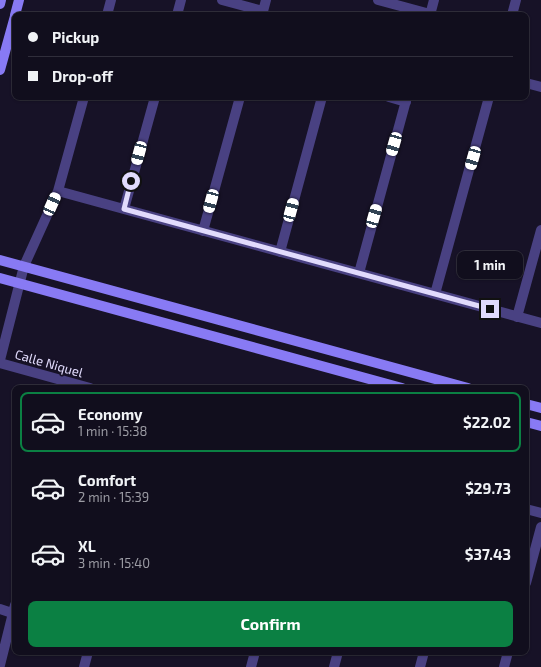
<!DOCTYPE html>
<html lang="en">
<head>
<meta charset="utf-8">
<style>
  :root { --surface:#110e1d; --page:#1e1c2a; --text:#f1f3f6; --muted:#9c9ca4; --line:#302e3b; --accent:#0b8043 }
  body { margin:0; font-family:"Exo 2",sans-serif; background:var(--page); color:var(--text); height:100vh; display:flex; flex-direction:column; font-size:15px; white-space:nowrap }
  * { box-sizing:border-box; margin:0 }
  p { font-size:13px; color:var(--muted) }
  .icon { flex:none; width:22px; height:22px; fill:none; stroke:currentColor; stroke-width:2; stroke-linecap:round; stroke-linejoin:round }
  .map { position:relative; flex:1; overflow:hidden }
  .details { position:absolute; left:12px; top:385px; width:517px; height:270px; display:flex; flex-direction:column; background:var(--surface); border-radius:8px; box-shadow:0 1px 3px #0004,0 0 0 1px var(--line) }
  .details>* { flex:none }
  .banner { position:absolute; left:12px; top:12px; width:517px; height:88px; border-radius:8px; box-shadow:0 1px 3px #0004,0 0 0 1px var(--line); display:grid; align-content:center; height:88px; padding:0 16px; background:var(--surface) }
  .end { position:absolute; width:18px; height:18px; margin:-9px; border:5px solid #e1dbfc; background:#111; box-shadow:0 0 0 2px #111 }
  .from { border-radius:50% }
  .bubble { position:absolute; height:28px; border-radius:8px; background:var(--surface); box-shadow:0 1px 3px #0004,0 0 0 1px var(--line); font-size:13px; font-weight:700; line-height:28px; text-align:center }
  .car { position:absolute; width:12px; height:24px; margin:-12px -6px; border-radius:5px; box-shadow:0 0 3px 1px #0007; background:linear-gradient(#fff 24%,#345 0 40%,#fff 0 76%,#345 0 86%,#fff 0) }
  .banner b { display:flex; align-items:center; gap:14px; height:38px; font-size:15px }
  .banner b+b { border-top:1px solid var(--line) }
  .banner i { width:10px; height:10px; background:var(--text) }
  ul { padding:7px 0 0; list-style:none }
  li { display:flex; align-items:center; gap:12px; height:60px; margin:0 8px 6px; padding:0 8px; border:2px solid transparent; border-radius:8px }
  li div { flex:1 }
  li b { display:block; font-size:15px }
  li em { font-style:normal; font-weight:700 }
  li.on { border-color:var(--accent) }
  li>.icon { width:36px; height:36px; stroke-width:1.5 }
  .action { display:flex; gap:8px; margin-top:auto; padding:8px 16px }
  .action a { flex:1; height:46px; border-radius:8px; background:var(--accent); color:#fff; font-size:16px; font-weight:700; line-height:46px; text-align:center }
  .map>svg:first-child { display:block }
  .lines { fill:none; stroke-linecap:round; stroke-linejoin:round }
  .street { stroke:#494182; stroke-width:10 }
  .secondary { stroke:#887af4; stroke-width:10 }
  .route { stroke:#e1dbfc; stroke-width:5 }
  .labels { text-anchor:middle; stroke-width:3.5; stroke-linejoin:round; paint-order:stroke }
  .street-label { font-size:13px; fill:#e1dbfc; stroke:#171227 }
</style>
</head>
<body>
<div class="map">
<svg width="541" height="667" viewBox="0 0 541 667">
  <rect width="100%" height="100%" fill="#171227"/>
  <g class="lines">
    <path class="street" d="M 222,0 L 263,11
      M 378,0 L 430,14
      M 107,15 L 111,0
      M 177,15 L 181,0
      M 262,15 L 266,0
      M 430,15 L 434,0
      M 512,15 L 516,0
      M 526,83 L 541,87
      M 389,97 L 406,102
      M 58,191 L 541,323
      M 124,209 L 155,97
      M 203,231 L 240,97
      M 280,252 L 322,97
      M 359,273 L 407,97
      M 435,294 L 489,97
      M 517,317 L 541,230
      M 0,360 L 24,266 L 58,191 L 84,97
      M 0,363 L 90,388
      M 526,509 L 541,513
      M 526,583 L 541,527
      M 0,609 L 15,614
      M 0,665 L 15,605
      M 84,667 L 88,652
      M 251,667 L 255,652
      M 334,667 L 338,652
      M 420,667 L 424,652
      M 504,667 L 508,652"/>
    <path class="secondary" d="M 0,4 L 1,0
      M 15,15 L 19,0
      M 0,70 L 15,16
      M 0,260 L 468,388
      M 0,278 L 402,388
      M 526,404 L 541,408
      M 526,422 L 541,426"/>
  </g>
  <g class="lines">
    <path class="route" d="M 131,181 L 124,209 L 490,309"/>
  </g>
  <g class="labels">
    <g class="street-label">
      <text transform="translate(49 363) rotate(16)" y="5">Calle Niquel</text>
    </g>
  </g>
</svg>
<i class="end from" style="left:131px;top:181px"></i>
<i class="end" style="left:490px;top:309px"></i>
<div class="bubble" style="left:457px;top:251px;width:66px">1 min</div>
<i class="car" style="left:394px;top:144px;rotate:196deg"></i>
<i class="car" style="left:139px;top:153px;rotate:195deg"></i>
<i class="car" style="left:473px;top:158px;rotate:196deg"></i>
<i class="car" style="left:211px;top:201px;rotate:195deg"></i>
<i class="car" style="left:52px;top:204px;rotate:24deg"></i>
<i class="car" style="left:291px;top:210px;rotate:15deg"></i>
<i class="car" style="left:374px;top:216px;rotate:16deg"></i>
<div class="banner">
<b><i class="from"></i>Pickup</b>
<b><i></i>Drop-off</b>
</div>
<section class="details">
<ul>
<li class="on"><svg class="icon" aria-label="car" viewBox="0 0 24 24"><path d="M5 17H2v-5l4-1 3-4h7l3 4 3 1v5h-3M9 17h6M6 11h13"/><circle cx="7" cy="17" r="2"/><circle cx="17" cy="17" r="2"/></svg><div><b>Economy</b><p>1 min · 15:38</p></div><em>$22.02</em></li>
<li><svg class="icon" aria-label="car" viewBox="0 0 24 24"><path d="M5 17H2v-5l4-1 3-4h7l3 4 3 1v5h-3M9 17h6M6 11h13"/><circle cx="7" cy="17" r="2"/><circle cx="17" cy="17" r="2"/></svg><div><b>Comfort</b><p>2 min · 15:39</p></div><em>$29.73</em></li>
<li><svg class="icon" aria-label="car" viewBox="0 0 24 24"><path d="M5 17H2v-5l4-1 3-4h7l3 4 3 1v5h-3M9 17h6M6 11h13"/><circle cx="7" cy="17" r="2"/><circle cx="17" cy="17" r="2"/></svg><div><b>XL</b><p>3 min · 15:40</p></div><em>$37.43</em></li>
</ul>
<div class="action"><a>Confirm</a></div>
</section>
</div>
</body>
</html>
